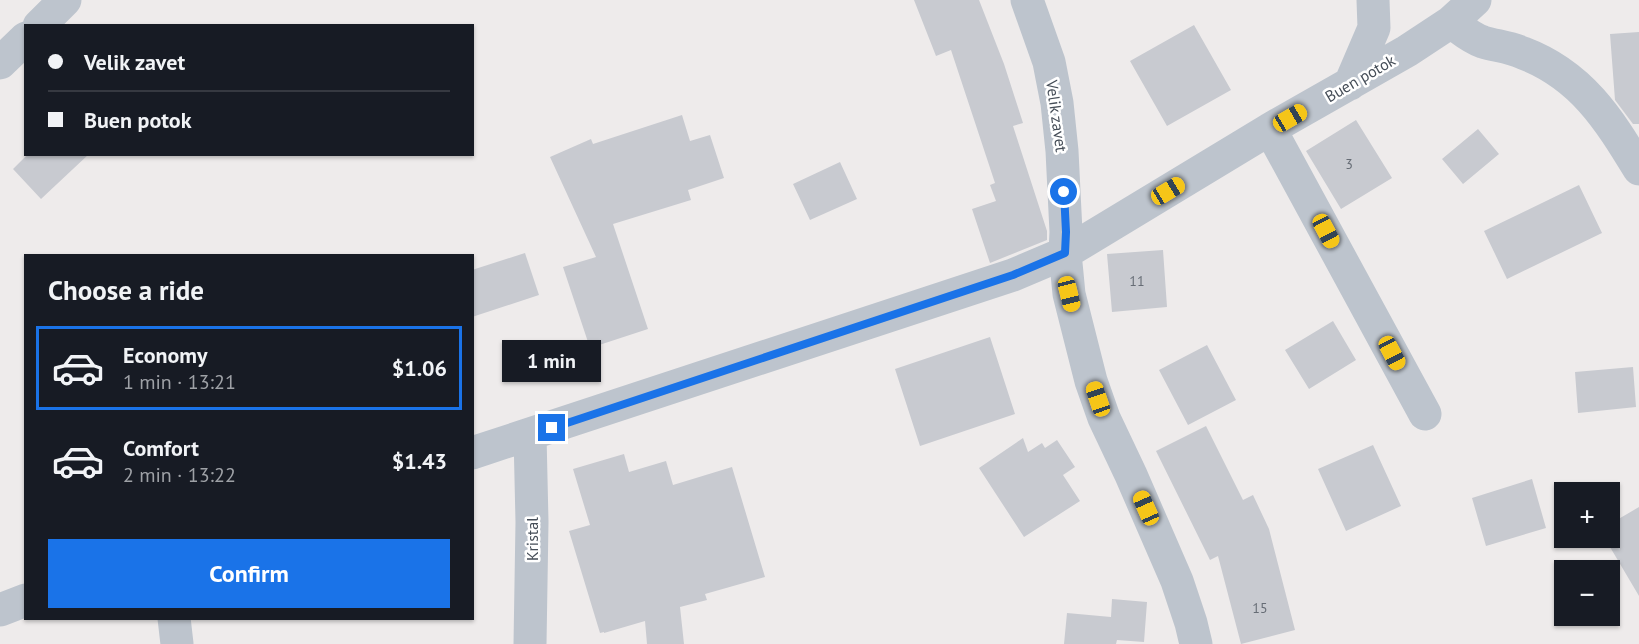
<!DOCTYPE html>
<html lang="en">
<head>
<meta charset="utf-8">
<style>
  :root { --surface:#171b24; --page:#20242c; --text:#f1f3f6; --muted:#9ea1a6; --line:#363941; --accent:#1a73e8 }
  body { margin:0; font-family:"PT Sans",sans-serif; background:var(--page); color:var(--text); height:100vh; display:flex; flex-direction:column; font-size:22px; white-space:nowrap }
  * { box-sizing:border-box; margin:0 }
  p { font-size:20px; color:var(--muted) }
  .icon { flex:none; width:33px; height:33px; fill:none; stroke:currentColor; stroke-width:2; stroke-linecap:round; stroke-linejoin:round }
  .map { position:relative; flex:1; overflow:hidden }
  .sheet { position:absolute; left:24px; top:254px; width:450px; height:366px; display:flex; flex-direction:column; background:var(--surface); border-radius:0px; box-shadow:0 2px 4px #0004 }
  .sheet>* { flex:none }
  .top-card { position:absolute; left:24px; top:24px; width:450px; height:132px; border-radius:0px; box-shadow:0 2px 4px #0004; display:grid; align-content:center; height:132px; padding:0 24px; background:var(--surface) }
  .tools { position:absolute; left:1554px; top:482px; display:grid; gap:12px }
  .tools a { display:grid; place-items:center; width:66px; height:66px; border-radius:0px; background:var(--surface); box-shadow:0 2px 4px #0004; font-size:30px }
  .end { position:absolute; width:27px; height:27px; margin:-14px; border:8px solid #1a73e8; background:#fff; box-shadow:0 0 0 3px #fff }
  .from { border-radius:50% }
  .bubble { position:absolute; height:42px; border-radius:0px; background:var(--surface); box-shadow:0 2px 4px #0004; font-size:20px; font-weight:700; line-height:42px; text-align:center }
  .car { position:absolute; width:18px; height:36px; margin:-18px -9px; border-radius:8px; box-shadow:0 0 4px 2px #0007; background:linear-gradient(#f5c518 24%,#345 0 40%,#f5c518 0 76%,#345 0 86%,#f5c518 0) }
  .top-card b { display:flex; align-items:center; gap:21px; height:57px; font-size:22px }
  .top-card b+b { border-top:2px solid var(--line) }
  .top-card i { width:15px; height:15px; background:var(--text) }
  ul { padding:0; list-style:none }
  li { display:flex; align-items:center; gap:18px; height:84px; margin:0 12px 9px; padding:0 12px; border:3px solid transparent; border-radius:0px }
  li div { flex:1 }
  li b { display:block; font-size:22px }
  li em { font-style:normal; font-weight:700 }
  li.current { border-color:var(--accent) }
  li>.icon { width:54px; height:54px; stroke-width:1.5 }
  h2 { padding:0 24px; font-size:27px; line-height:72px }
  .action { display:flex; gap:12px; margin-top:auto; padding:12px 24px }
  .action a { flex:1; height:69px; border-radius:0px; background:var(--accent); color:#fff; font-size:24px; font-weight:700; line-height:69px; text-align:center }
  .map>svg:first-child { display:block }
  .building { fill:#c8cad0 }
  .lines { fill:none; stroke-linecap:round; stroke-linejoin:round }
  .minor { stroke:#bdc4cd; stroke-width:33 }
  .route { stroke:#1a73e8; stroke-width:8 }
  .labels { text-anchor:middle; stroke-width:5; stroke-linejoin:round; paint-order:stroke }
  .number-label { font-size:14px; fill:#666c75 }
  .street-label { font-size:16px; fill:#454d57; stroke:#fff }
</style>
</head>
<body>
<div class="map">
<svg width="1639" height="644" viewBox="0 0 1639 644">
  <rect width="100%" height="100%" fill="#eeebeb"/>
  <path class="building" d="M 914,0 L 979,0 L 1004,64 L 1023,123 L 1013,126 L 1047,231 L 1047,240 L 990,263 L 972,209 L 996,201 L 990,185 L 995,183 L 951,50 L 936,56 Z
    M 1194,25 L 1231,90 L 1167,126 L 1130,61 Z
    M 1639,32 L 1639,124 L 1633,124 L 1615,100 L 1610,34 Z
    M 682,115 L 690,141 L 710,135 L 724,178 L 688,190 L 691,200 L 613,224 L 648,329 L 590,348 L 563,267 L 596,257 L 550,157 L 591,139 L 593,144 Z
    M 1356,120 L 1392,178 L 1341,209 L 1306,151 Z
    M 1478,129 L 1499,154 L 1463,184 L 1442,159 Z
    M 28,154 L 89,154 L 41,199 L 13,169 Z
    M 840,162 L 857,199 L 810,220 L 793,184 Z
    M 1579,185 L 1602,233 L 1507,279 L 1484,231 Z
    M 1163,250 L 1167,307 L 1112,312 L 1107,254 Z
    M 525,253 L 539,295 L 472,317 L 472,270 Z
    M 1333,321 L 1356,360 L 1309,389 L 1285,350 Z
    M 990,337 L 1015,414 L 920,446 L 895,369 Z
    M 1207,345 L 1236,400 L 1188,425 L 1159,370 Z
    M 1633,367 L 1636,407 L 1578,413 L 1575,372 Z
    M 1206,426 L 1243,500 L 1253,495 L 1269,529 L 1295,630 L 1241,644 L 1218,556 L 1210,560 L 1156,451 Z
    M 1023,438 L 1028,452 L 1042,443 L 1045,448 L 1057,440 L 1075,467 L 1063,475 L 1080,501 L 1024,537 L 979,468 Z
    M 1373,445 L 1401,506 L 1346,531 L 1318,469 Z
    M 624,454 L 629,472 L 666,461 L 673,485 L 732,467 L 765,577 L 705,594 L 707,600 L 680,607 L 684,644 L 647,644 L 645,621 L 604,633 L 604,632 L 600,633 L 569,531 L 590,525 L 573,469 Z
    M 1532,479 L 1546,528 L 1486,546 L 1472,498 Z
    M 1639,507 L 1639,596 L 1610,547 L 1610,524 Z
    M 1112,599 L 1147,602 L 1144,642 L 1117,640 L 1116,644 L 1064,644 L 1067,613 L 1111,617 Z"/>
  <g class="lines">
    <path class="minor" d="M 1027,0 L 1049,62 L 1057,103 L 1062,151 L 1066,232 L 1065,253 L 1069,294 L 1091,381 L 1104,418 L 1131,475 L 1177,581 L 1191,623 L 1196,644
      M 1451,22 C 1461,29 1471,38 1483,42 C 1496,46 1510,47 1523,53 C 1581,75 1608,118 1639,169
      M 39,26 L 65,0
      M 0,63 L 26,38
      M 1350,84 L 1374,28 L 1373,0
      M 1270,129 L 1425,414
      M 472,453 L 1013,275 L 1065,253 L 1270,129 L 1407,51 L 1451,22 L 1475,0
      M 0,610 L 26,600
      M 174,618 L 177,644
      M 530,644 L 532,522 L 530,435"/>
  </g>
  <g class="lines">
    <path class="route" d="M 552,428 L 1013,275 L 1065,253 L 1066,232 L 1064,192"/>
  </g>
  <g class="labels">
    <g class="number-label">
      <text x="1349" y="169">3</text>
      <text x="1137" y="286">11</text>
      <text x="1260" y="613">15</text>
    </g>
    <g class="street-label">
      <text transform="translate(1360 78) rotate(-30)" y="6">Buen potok</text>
      <text transform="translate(1057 116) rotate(82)" y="6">Velik zavet</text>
      <text transform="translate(532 539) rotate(-90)" y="6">Kristal</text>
    </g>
  </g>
</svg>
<div class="tools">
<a>+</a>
<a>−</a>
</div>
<i class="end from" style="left:1064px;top:192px"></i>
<i class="end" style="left:552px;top:428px"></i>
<div class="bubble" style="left:502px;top:340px;width:99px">1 min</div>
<i class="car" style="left:1290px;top:118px;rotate:60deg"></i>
<i class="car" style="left:1168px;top:191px;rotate:59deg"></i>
<i class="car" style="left:1326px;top:231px;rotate:152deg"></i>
<i class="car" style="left:1069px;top:294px;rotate:166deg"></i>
<i class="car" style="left:1392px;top:353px;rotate:152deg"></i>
<i class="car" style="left:1098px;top:399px;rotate:341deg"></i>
<i class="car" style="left:1146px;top:508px;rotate:336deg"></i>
<div class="top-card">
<b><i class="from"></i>Velik zavet</b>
<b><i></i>Buen potok</b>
</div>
<section class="sheet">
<h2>Choose a ride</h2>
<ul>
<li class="current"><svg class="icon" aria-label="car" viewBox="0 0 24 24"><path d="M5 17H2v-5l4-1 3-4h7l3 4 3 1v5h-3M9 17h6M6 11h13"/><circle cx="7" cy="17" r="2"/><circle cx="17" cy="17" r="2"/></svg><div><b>Economy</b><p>1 min · 13:21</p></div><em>$1.06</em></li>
<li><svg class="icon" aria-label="car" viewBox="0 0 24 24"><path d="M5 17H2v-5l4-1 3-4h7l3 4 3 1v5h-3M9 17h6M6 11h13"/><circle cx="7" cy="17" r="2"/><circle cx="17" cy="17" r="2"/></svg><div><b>Comfort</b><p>2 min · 13:22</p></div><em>$1.43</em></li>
</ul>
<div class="action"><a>Confirm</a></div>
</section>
</div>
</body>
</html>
